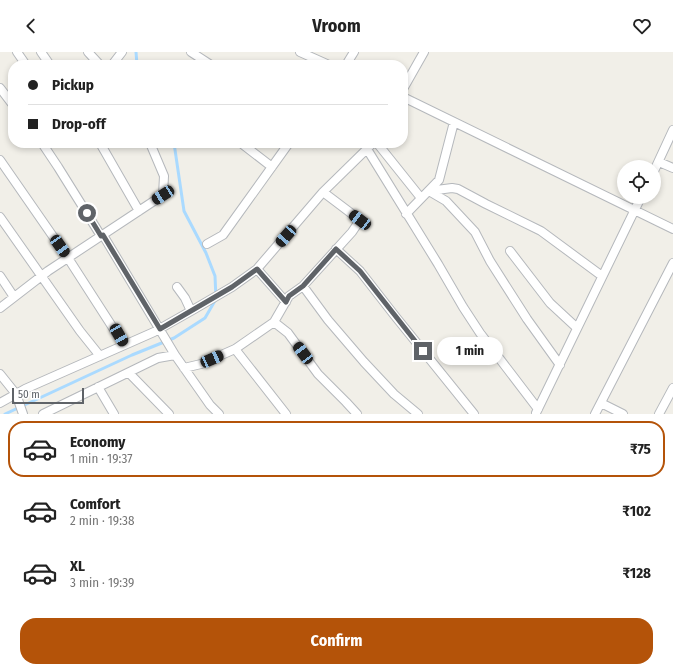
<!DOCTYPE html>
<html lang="en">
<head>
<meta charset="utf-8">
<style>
  :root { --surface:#fff; --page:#f2f2f2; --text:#222; --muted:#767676; --line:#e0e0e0; --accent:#b45309 }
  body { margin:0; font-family:"Fira Sans Condensed",sans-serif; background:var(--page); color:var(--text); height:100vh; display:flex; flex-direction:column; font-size:15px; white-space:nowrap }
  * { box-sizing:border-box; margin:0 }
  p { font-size:13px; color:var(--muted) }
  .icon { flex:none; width:22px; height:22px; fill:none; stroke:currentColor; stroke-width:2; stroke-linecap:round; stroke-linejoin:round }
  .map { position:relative; height:362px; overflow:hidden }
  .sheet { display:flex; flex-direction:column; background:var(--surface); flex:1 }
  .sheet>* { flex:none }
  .hud { position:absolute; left:8px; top:8px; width:400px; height:88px; border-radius:16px; box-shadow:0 2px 6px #0003; display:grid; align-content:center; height:88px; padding:0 20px; background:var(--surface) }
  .tools { position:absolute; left:617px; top:108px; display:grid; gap:8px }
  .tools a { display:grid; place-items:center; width:44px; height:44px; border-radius:50%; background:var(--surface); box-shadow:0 2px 6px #0003; font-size:20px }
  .scale { position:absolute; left:12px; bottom:10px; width:72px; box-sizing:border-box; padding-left:4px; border:2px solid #5f6368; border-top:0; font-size:11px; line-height:14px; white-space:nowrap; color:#5f6368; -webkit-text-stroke:3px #fff; paint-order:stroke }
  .end { position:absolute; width:18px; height:18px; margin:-9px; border:5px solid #5f6368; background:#fff; box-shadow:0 0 0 2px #fff }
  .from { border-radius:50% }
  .bubble { position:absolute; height:28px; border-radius:14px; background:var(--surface); box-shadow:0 2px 6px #0003; font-size:13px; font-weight:700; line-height:28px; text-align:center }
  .car { position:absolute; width:12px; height:24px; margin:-12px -6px; border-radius:5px; box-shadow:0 0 3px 1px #0007; background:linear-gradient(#222 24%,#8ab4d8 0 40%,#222 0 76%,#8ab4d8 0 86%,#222 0) }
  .hud b { display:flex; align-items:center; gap:14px; height:38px; font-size:15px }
  .hud b+b { border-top:1px solid var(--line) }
  .hud i { width:10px; height:10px; background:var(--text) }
  ul { padding:7px 0 0; list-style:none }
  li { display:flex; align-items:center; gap:12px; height:56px; margin:0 8px 6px; padding:0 12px; border:2px solid transparent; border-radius:16px }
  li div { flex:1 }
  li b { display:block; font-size:15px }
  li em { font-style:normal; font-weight:700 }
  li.current { border-color:var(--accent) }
  li>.icon { width:36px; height:36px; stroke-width:1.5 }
  .button { display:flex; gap:8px; margin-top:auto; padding:8px 20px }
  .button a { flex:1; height:46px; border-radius:16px; background:var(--accent); color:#fff; font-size:16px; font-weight:700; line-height:46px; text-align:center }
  header { display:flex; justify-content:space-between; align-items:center; height:52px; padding:0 20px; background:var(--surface); font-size:18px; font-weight:700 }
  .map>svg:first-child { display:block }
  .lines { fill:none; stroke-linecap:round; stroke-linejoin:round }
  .stream { stroke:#aadaff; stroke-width:3 }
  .street-casing { stroke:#b5b8bc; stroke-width:10 }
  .street { stroke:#fff; stroke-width:8 }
  .route { stroke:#5f6368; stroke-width:5 }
</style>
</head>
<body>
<header><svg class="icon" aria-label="back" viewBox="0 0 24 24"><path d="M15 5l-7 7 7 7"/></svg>Vroom<svg class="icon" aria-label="heart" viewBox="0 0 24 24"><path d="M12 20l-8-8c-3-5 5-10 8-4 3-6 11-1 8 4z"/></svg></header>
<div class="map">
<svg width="673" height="362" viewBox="0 0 673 362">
  <rect width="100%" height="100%" fill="#f1efe8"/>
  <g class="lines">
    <path class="stream" d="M 136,0 L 137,13
      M 5,362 L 132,303 L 174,286 L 205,266 L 216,247 L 215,224 L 206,201 L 184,159 L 174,91"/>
    <g class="street-casing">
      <path id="street" d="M 17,0 L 26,13
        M 41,0 L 50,13
        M 88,0 L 100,13
        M 191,0 L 211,13
        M 300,0 L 329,13
        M 112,13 L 122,0
        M 346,13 L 354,0
        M 0,36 L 13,53
        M 403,37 L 424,0
        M 403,45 L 673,177
        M 42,91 L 58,115 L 101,184
        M 100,91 L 139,159
        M 241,91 L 272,115
        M 377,91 L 421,146
        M 367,97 L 438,212 L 463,255 L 480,281 L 538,357
        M 0,108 L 68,206 L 124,293
        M 659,110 L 673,116
        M 654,119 L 673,78
        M 429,139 L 446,149 L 475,180 L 490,209 L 527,267 L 560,313
        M 429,139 L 452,136 L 458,137 L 486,152 L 541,179 L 602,224
        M 406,162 L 439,128 L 454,70
        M 0,165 L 80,279 L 100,304
        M 103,183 L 175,303
        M 207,192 L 223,183 L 289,91
        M 336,197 L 360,219 L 395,264 L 474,362
        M 510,199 L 550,251 L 577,276
        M 0,224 L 14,245
        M 303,234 L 328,268 L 364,310 L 394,342 L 418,362
        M 286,250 L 257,217 L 323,140
        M 0,256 L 48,219 L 163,143 L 164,124 L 150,91
        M 191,259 L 232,235 L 257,217
        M 274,270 L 288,281 L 318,322 L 346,350 L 357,362
        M 235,297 L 286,362
        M 184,316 L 201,312 L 235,297 L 274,270 L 289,244 L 303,234 L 352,180 L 360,168 L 323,140 L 373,91
        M 129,321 L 169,362
        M 0,322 L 16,342 L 23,362
        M 98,335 L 114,362
        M 0,351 L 25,337 L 154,280 L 191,259 L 185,246 L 177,235
        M 601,351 L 623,362
        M 536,361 L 641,145
        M 43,362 L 158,306 L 175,303 L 210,353 L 219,362
        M 595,362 L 673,211
        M 659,362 L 673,336"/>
    </g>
    <use href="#street" class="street"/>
  </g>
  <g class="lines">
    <path class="route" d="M 87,161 L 101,184 L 103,183 L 160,277 L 232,235 L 257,217 L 286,250 L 289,244 L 303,234 L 336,197 L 360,219 L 423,299"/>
  </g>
</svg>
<div class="tools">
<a><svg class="icon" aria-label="locate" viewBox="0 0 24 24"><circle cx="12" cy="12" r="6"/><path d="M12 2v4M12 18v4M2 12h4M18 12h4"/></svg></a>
</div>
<div class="scale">50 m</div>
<i class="end from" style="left:87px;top:161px"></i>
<i class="end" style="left:423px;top:299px"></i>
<div class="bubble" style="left:437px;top:285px;width:66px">1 min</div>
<i class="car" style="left:163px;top:143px;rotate:237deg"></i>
<i class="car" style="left:360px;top:168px;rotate:307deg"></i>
<i class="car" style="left:286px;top:184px;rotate:221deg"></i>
<i class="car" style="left:60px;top:194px;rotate:145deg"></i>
<i class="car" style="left:119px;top:283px;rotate:150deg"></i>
<i class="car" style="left:303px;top:301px;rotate:323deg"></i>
<i class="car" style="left:212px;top:307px;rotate:66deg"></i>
<div class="hud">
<b><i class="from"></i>Pickup</b>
<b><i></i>Drop-off</b>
</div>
</div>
<section class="sheet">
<ul>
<li class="current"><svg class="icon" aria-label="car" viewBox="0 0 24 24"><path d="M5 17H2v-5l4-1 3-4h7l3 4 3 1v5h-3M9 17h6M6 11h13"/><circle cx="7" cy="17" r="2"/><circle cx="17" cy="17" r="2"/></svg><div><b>Economy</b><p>1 min · 19:37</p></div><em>₹75</em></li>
<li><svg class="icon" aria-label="car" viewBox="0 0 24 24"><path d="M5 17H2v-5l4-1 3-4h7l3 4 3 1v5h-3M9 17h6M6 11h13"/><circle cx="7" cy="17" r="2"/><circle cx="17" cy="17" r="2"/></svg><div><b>Comfort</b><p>2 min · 19:38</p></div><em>₹102</em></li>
<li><svg class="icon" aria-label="car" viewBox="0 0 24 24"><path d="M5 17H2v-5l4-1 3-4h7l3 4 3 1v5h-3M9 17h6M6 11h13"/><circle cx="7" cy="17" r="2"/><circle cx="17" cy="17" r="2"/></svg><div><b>XL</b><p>3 min · 19:39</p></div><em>₹128</em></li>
</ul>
<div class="button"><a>Confirm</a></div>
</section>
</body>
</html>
